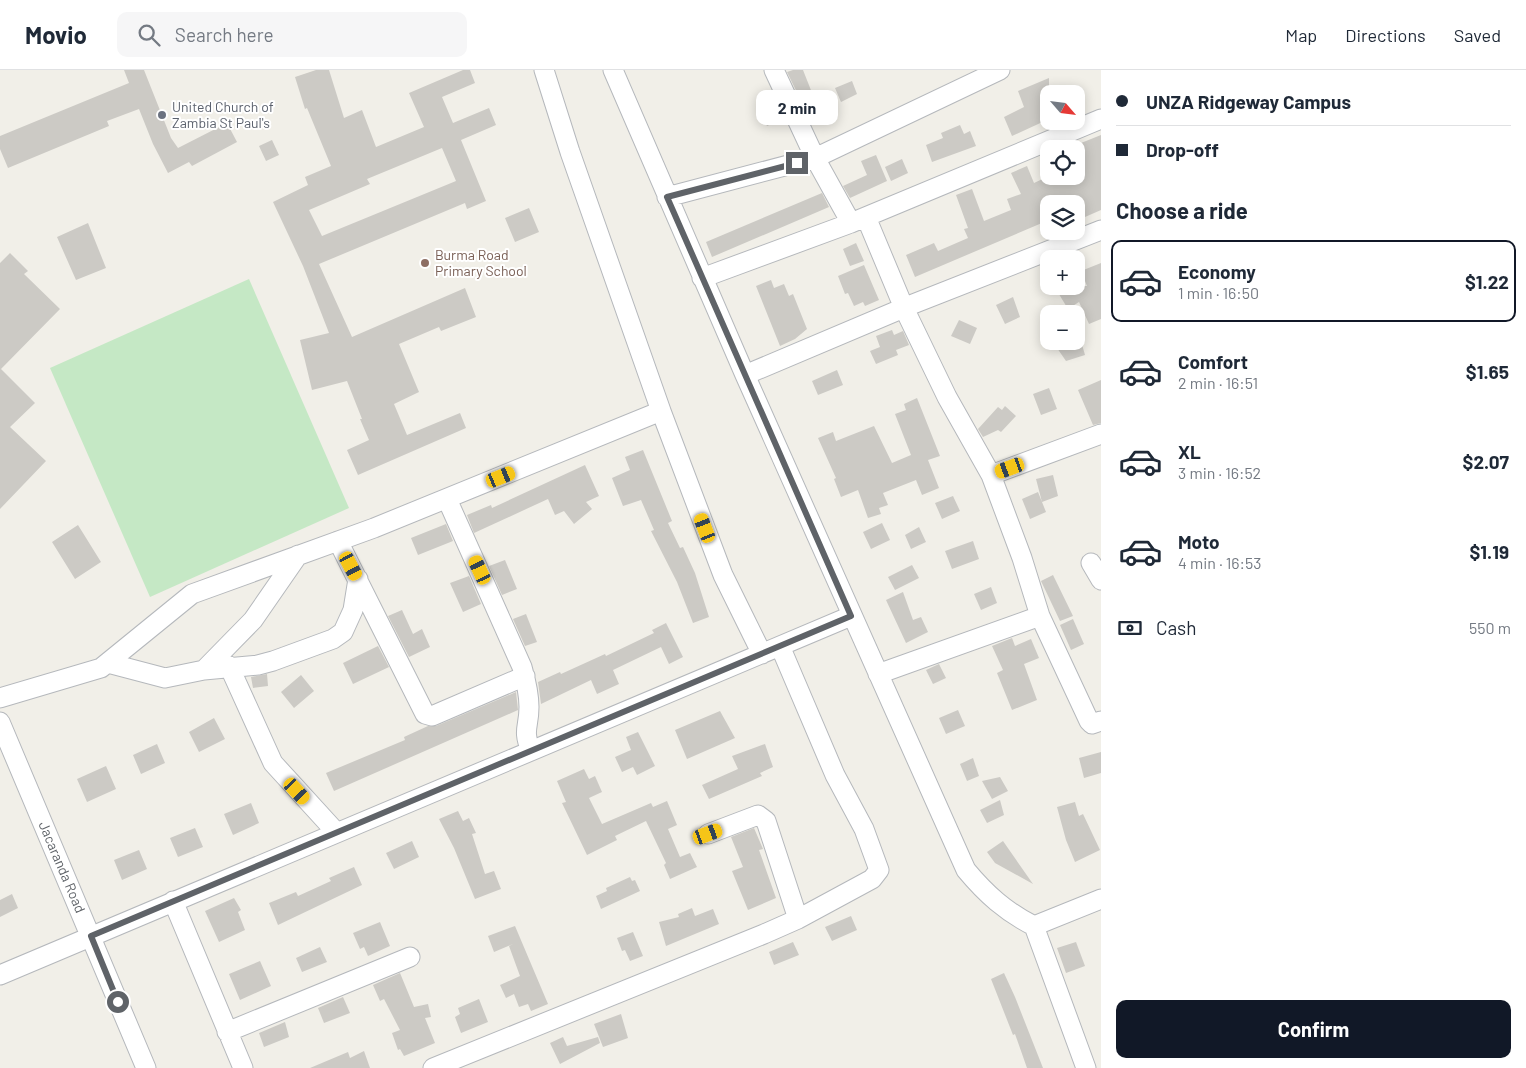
<!DOCTYPE html>
<html lang="en">
<head>
<meta charset="utf-8">
<style>
  :root { --surface:#fff; --page:#f6f6f7; --text:#1f2937; --muted:#747a83; --line:#e0e1e3; --accent:#111827 }
  body { margin:0; font-family:Barlow,sans-serif; background:var(--page); color:var(--text); height:100vh; display:flex; flex-direction:column; font-size:19px; white-space:nowrap }
  * { box-sizing:border-box; margin:0 }
  p { font-size:16px; color:var(--muted) }
  .icon { flex:none; width:28px; height:28px; fill:none; stroke:currentColor; stroke-width:2; stroke-linecap:round; stroke-linejoin:round }
  .map { position:relative; flex:1; overflow:hidden }
  .details { display:flex; flex-direction:column; background:var(--surface); width:425px }
  .details>* { flex:none }
  .guide { display:grid; align-content:center; height:110px; padding:0 15px; background:var(--surface) }
  .needle { width:32px; rotate:118deg }
  .fabs { position:absolute; left:1040px; top:15px; display:grid; gap:10px }
  .fabs a { display:grid; place-items:center; width:45px; height:45px; border-radius:10px; background:var(--surface); box-shadow:0 2px 12px #0003; font-size:25px }
  .end { position:absolute; width:22px; height:22px; margin:-11px; border:6px solid #5f6368; background:#fff; box-shadow:0 0 0 2px #fff }
  .from { border-radius:50% }
  .bubble { position:absolute; height:35px; border-radius:10px; background:var(--surface); box-shadow:0 2px 12px #0003; font-size:16px; font-weight:700; line-height:35px; text-align:center }
  .car { position:absolute; width:15px; height:30px; margin:-15px -8px; border-radius:6px; box-shadow:0 0 4px 1px #0007; background:linear-gradient(#f5c518 24%,#345 0 40%,#f5c518 0 76%,#345 0 86%,#f5c518 0) }
  .guide b { display:flex; align-items:center; gap:18px; height:48px; font-size:19px }
  .guide b+b { border-top:1px solid var(--line) }
  .guide i { width:12px; height:12px; background:var(--text) }
  ul { padding:0; list-style:none }
  li { display:flex; align-items:center; gap:15px; height:82px; margin:0 10px 8px; padding:0 5px; border:2px solid transparent; border-radius:10px }
  li div { flex:1 }
  li b { display:block; font-size:19px }
  li em { font-style:normal; font-weight:700 }
  li.current { border-color:var(--accent) }
  li>.icon { width:45px; height:45px; stroke-width:1.5 }
  h2 { padding:0 15px; font-size:22px; line-height:60px }
  .pay { display:flex; align-items:center; gap:12px; height:55px; padding:0 15px; font-size:19px }
  .pay p { margin-inline-start:auto }
  .cta { display:flex; gap:10px; margin-top:auto; padding:10px 15px }
  .cta a { flex:1; height:58px; border-radius:10px; background:var(--accent); color:#fff; font-size:20px; font-weight:700; line-height:58px; text-align:center }
  header { display:flex; align-items:center; gap:30px; box-sizing:border-box; height:70px; padding:0 25px; background:var(--surface); border-bottom:1px solid var(--line) }
  header strong { font-size:24px }
  nav { display:flex; gap:28px; margin-inline-start:auto; font-size:18px }
  .search { width:350px; height:45px; background:var(--page); display:flex; align-items:center; gap:12px; box-sizing:border-box; padding:0 18px; border-radius:10px; color:var(--muted); font-size:19px }
  main { display:flex; flex:1; min-height:0 }
  .map>svg:first-child { display:block }
  .green { fill:#c5e8c5 }
  .building { fill:#cccac5; fill-rule:evenodd }
  .lines { fill:none; stroke-linecap:round; stroke-linejoin:round }
  .street-casing { stroke:#b5b8bc; stroke-width:21 }
  .street { stroke:#fff; stroke-width:19 }
  .route { stroke:#5f6368; stroke-width:6 }
  .worship-dot { fill:#6b7280; stroke:#fff; stroke-width:2 }
  .education-dot { fill:#8d6e63; stroke:#fff; stroke-width:2 }
  .labels { text-anchor:middle; stroke-width:4; stroke-linejoin:round; paint-order:stroke }
  .worship-label { font-size:14px; fill:#5b616d; stroke:#fff; text-anchor:start }
  .education-label { font-size:14px; fill:#785e54; stroke:#fff; text-anchor:start }
  .street-label { font-size:14px; fill:#5f6368; stroke:#fff }
</style>
</head>
<body>
<header>
<strong>Movio</strong>
<div class="search"><svg class="icon" aria-label="search" viewBox="0 0 24 24"><circle cx="10" cy="10" r="6"/><path d="M15 15l6 6"/></svg>Search here</div>
<nav><a>Map</a><a>Directions</a><a>Saved</a></nav>
</header>
<main>
<div class="map">
<svg width="1101" height="998" viewBox="0 0 1101 998">
  <rect width="100%" height="100%" fill="#f1efe8"/>
  <path class="green" d="M 249,209 L 349,438 L 150,527 L 50,298 Z"/>
  <path class="building" d="M 124,0 L 144,0 L 171,68 L 178,78 L 227,53 L 237,72 L 192,96 L 189,92 L 168,103 L 153,74 L 139,39 L 107,51 L 109,56 L 8,98 L 0,79 L 0,66 L 129,13 Z
    M 316,0 L 329,0 L 344,48 L 362,40 L 376,77 L 424,57 L 409,23 L 463,0 L 470,0 L 475,13 L 442,27 L 453,53 L 489,38 L 496,55 L 461,70 L 486,131 L 467,139 L 465,133 L 319,194 L 352,267 L 465,218 L 476,247 L 441,261 L 439,257 L 399,274 L 419,322 L 394,334 L 407,365 L 460,343 L 466,358 L 358,405 L 347,380 L 369,370 L 360,349 L 362,349 L 347,311 L 312,320 L 300,270 L 329,263 L 303,196 L 273,132 L 308,115 L 305,107 L 331,96 L 307,38 L 305,39 L 295,7 ZM 442,78 L 456,111 L 322,166 L 309,140 L 370,114 L 367,109 Z
    M 793,0 L 803,0 L 818,38 L 807,43 L 787,2 Z
    M 1049,8 L 1049,49 L 1012,66 L 1004,47 L 1024,37 L 1018,21 Z
    M 852,11 L 857,24 L 841,32 L 835,18 Z
    M 776,31 L 784,48 L 767,56 L 758,39 Z
    M 960,55 L 964,64 L 970,61 L 976,76 L 932,92 L 926,75 L 943,68 L 941,63 Z
    M 1101,65 L 1101,140 L 1085,147 L 1081,138 L 1076,140 L 1076,134 L 1049,134 L 1049,150 L 915,207 L 906,185 L 934,173 L 938,181 L 968,168 L 964,159 L 968,158 L 956,125 L 972,119 L 984,151 L 1011,140 L 1007,129 L 1021,124 L 1011,103 L 1027,96 L 1034,113 L 1049,106 L 1076,106 L 1076,75 Z
    M 272,70 L 279,85 L 266,91 L 259,76 Z
    M 876,85 L 887,111 L 850,128 L 843,116 L 867,105 L 861,91 Z
    M 902,89 L 908,103 L 891,111 L 885,97 Z
    M 822,123 L 829,137 L 712,187 L 706,172 Z
    M 529,138 L 539,162 L 515,172 L 505,148 Z
    M 88,153 L 106,198 L 76,210 L 57,167 Z
    M 856,173 L 864,191 L 850,196 L 843,179 Z
    M 10,183 L 28,201 L 24,204 L 60,239 L 1,299 L 35,333 L 10,357 L 46,391 L 0,439 L 0,193 Z
    M 1101,193 L 1101,249 L 1089,254 L 1079,232 L 1068,239 L 1054,216 L 1087,216 L 1081,201 Z
    M 864,195 L 879,230 L 865,236 L 863,232 L 854,236 L 848,223 L 845,224 L 838,206 Z
    M 771,210 L 774,218 L 784,214 L 789,226 L 793,224 L 807,259 L 795,269 L 780,276 L 756,216 Z
    M 1013,227 L 1020,247 L 1005,254 L 996,235 Z
    M 959,250 L 977,258 L 970,274 L 951,266 Z
    M 892,260 L 894,265 L 903,261 L 909,275 L 896,280 L 898,285 L 876,294 L 870,281 L 880,277 L 876,266 Z
    M 1063,271 L 1081,271 L 1085,285 L 1066,291 L 1057,278 Z
    M 837,300 L 843,315 L 818,325 L 812,311 Z
    M 1101,310 L 1101,353 L 1093,355 L 1078,320 Z
    M 1049,318 L 1057,339 L 1041,345 L 1033,324 Z
    M 917,328 L 940,386 L 928,390 L 939,418 L 922,425 L 916,410 L 883,423 L 888,435 L 879,438 L 881,444 L 868,448 L 858,420 L 841,427 L 834,409 L 836,408 L 818,368 L 833,362 L 836,371 L 874,356 L 892,393 L 911,385 L 895,344 L 906,340 L 904,334 Z
    M 1005,336 L 1016,346 L 1001,362 L 998,360 L 983,367 L 978,359 L 998,337 L 1002,340 Z
    M 643,380 L 672,451 L 668,453 L 680,478 L 683,477 L 695,503 L 709,547 L 693,553 L 677,512 L 651,461 L 654,460 L 641,430 L 623,436 L 612,408 L 630,400 L 625,387 Z
    M 585,395 L 599,426 L 586,432 L 592,439 L 574,454 L 564,441 L 555,445 L 548,429 L 474,463 L 467,445 L 491,435 L 492,438 Z
    M 1053,405 L 1058,426 L 1042,432 L 1046,442 L 1030,449 L 1022,429 L 1038,422 L 1042,432 L 1036,409 Z
    M 953,426 L 960,441 L 942,449 L 935,433 Z
    M 882,453 L 890,470 L 871,479 L 863,462 Z
    M 446,454 L 453,471 L 418,485 L 411,468 Z
    M 78,455 L 101,492 L 75,509 L 52,472 Z
    M 919,457 L 926,472 L 911,479 L 905,465 Z
    M 973,471 L 979,489 L 952,499 L 945,481 Z
    M 505,490 L 517,519 L 502,525 L 489,496 Z
    M 912,495 L 919,508 L 895,520 L 888,507 Z
    M 1053,505 L 1073,546 L 1060,551 L 1041,511 Z
    M 469,506 L 481,534 L 463,542 L 450,513 Z
    M 991,517 L 997,533 L 981,540 L 974,524 Z
    M 903,522 L 913,550 L 921,547 L 928,562 L 906,573 L 886,530 Z
    M 402,540 L 413,564 L 422,559 L 430,577 L 409,587 L 388,546 Z
    M 526,544 L 537,572 L 525,576 L 513,549 Z
    M 1073,549 L 1084,574 L 1071,580 L 1060,555 Z
    M 666,553 L 683,587 L 669,594 L 661,577 L 613,600 L 619,614 L 597,624 L 591,610 L 541,634 L 538,612 L 560,602 L 561,604 L 605,584 L 606,586 L 654,563 L 652,560 Z
    M 1012,568 L 1015,576 L 1031,569 L 1039,588 L 1024,594 L 1037,630 L 1012,640 L 997,603 L 1003,600 L 992,576 Z
    M 378,576 L 389,597 L 353,614 L 343,593 Z
    M 939,594 L 946,608 L 933,614 L 926,600 Z
    M 267,604 L 268,616 L 253,618 L 251,607 Z
    M 301,605 L 314,621 L 294,638 L 281,622 Z
    M 516,622 L 518,640 L 334,721 L 326,703 L 405,670 L 404,667 L 428,656 L 436,656 Z
    M 958,640 L 965,656 L 946,664 L 939,648 Z
    M 720,641 L 735,668 L 687,689 L 675,660 Z
    M 214,648 L 225,669 L 199,682 L 189,662 Z
    M 638,662 L 655,696 L 637,705 L 633,697 L 622,702 L 615,687 L 631,680 L 626,667 Z
    M 157,674 L 165,693 L 141,704 L 133,685 Z
    M 765,674 L 773,697 L 760,703 L 762,706 L 709,729 L 702,715 L 738,699 L 732,686 Z
    M 1101,682 L 1101,703 L 1084,708 L 1079,688 Z
    M 973,688 L 979,706 L 967,711 L 960,694 Z
    M 106,696 L 116,719 L 87,732 L 77,709 Z
    M 584,699 L 589,709 L 595,706 L 602,722 L 589,728 L 602,754 L 651,733 L 653,737 L 667,731 L 677,755 L 668,759 L 680,787 L 690,783 L 697,797 L 670,809 L 664,795 L 666,793 L 646,751 L 615,766 L 617,770 L 587,785 L 562,733 L 566,732 L 557,711 Z
    M 1000,707 L 1008,721 L 992,729 L 982,711 Z
    M 1000,730 L 1004,745 L 987,753 L 980,740 Z
    M 1075,732 L 1079,746 L 1083,744 L 1100,780 L 1075,792 L 1066,770 L 1057,737 Z
    M 251,733 L 259,753 L 233,765 L 224,744 Z
    M 458,741 L 463,751 L 469,748 L 476,763 L 472,764 L 485,804 L 494,801 L 501,819 L 475,829 L 454,778 L 439,749 Z
    M 195,758 L 203,777 L 178,787 L 170,768 Z
    M 754,758 L 763,779 L 759,780 L 776,828 L 748,840 L 732,801 L 743,797 L 731,767 Z
    M 412,771 L 419,787 L 394,799 L 386,783 Z
    M 1003,771 L 1033,814 L 995,793 L 987,782 Z
    M 139,780 L 147,799 L 122,810 L 114,790 Z
    M 354,797 L 362,815 L 278,855 L 269,833 L 296,822 L 298,826 L 331,811 L 329,808 Z
    M 630,807 L 632,811 L 635,810 L 640,821 L 601,839 L 596,826 L 607,821 L 606,818 Z
    M 12,824 L 18,838 L 0,847 L 0,830 Z
    M 234,828 L 241,840 L 238,842 L 245,860 L 219,872 L 205,841 Z
    M 692,838 L 695,846 L 713,839 L 719,854 L 666,876 L 659,852 L 679,847 L 678,844 Z
    M 851,846 L 857,860 L 832,871 L 825,857 Z
    M 380,852 L 390,876 L 368,886 L 364,877 L 360,879 L 353,863 Z
    M 515,856 L 548,934 L 531,941 L 528,934 L 519,937 L 514,924 L 506,928 L 500,915 L 520,906 L 509,876 L 513,874 L 494,882 L 488,866 Z
    M 633,862 L 643,886 L 630,891 L 625,880 L 622,881 L 617,868 Z
    M 793,872 L 799,885 L 774,895 L 769,882 Z
    M 1076,872 L 1085,896 L 1066,903 L 1057,878 Z
    M 320,877 L 327,892 L 302,902 L 296,888 Z
    M 260,891 L 271,916 L 240,930 L 229,904 Z
    M 400,903 L 414,937 L 428,934 L 431,947 L 425,948 L 435,973 L 404,986 L 400,979 L 398,980 L 392,963 L 400,960 L 384,929 L 380,931 L 373,915 Z
    M 1004,903 L 1015,927 L 1043,998 L 1027,998 L 1015,964 L 1013,965 L 991,909 Z
    M 343,927 L 350,943 L 324,953 L 318,938 Z
    M 479,929 L 488,952 L 461,963 L 455,947 L 460,944 L 458,938 Z
    M 621,944 L 628,968 L 603,977 L 594,954 Z
    M 285,952 L 289,967 L 264,977 L 259,963 Z
    M 563,967 L 567,976 L 598,967 L 600,973 L 560,994 L 550,973 Z
    M 364,981 L 370,998 L 310,998 L 348,982 L 350,988 Z"/>
  <g class="lines">
    <g class="street-casing">
      <path id="street" d="M 613,0 L 745,305 L 966,800 C 986,824 1006,842 1034,856 L 1101,829
        M 774,0 L 815,88 L 851,153
        M 667,127 L 815,88 L 1000,0
        M 866,147 L 904,238 L 947,327 L 991,405 L 1022,488 L 1040,546 L 1089,651 L 1092,654 L 1101,651
        M 702,208 L 851,153 L 1101,49
        M 745,305 L 913,234 L 1101,160
        M 661,341 L 723,505 L 762,584
        M 991,405 L 1101,364
        M 447,429 L 522,597 C 526,611 529,623 529,637 C 529,658 522,659 531,681
        M 338,471 L 425,644 L 432,646 L 525,606
        M 1091,493 L 1101,510
        M 108,593 L 165,608 L 204,600 L 258,595 L 273,591 L 333,569 L 343,562 L 353,540 L 358,509
        M 229,596 L 273,693 L 336,762
        M 204,600 L 253,550 L 298,485
        M 878,604 L 1040,546
        M 0,628 L 101,598 L 192,524 L 374,458 L 661,341 L 570,82 L 544,0
        M 0,652 L 146,998
        M 708,764 L 758,745 L 766,751 L 798,849
        M 173,831 L 243,998
        M 1034,856 L 1086,998
        M 0,905 L 851,546
        M 227,962 L 410,887
        M 433,998 L 764,864 L 798,849 L 872,809 L 879,800 L 864,759 L 835,705 L 780,576"/>
    </g>
    <use href="#street" class="street"/>
  </g>
  <g class="lines">
    <path class="route" d="M 118,932 L 91,866 L 851,546 L 667,127 L 797,93"/>
  </g>
  <circle class="worship-dot" cx="162" cy="45" r="5"/>
  <circle class="education-dot" cx="425" cy="193" r="5"/>
  <g class="labels">
    <g class="worship-label">
      <text x="172" y="42">United Church of<tspan x="172" dy="16">Zambia St Paul's</tspan></text>
    </g>
    <g class="education-label">
      <text x="435" y="190">Burma Road<tspan x="435" dy="16">Primary School</tspan></text>
    </g>
    <g class="street-label">
      <text transform="translate(62 797) rotate(67)" y="5">Jacaranda Road</text>
    </g>
  </g>
</svg>
<div class="fabs">
<a><svg class="needle" viewBox="-14 -14 28 28"><path d="M0-13l5 13h-10z" fill="#e53935"/><path d="M0 13l5-13h-10z" fill="#747a83"/></svg></a>
<a><svg class="icon" aria-label="locate" viewBox="0 0 24 24"><circle cx="12" cy="12" r="6"/><path d="M12 2v4M12 18v4M2 12h4M18 12h4"/></svg></a>
<a><svg class="icon" aria-label="layers" viewBox="0 0 24 24"><path d="M12 4l9 5-9 5-9-5zM3 14l9 5 9-5"/></svg></a>
<a>+</a>
<a>−</a>
</div>
<i class="end from" style="left:118px;top:932px"></i>
<i class="end" style="left:797px;top:93px"></i>
<div class="bubble" style="left:756px;top:20px;width:82px">2 min</div>
<i class="car" style="left:1010px;top:398px;rotate:250deg"></i>
<i class="car" style="left:501px;top:407px;rotate:68deg"></i>
<i class="car" style="left:705px;top:458px;rotate:339deg"></i>
<i class="car" style="left:351px;top:496px;rotate:152deg"></i>
<i class="car" style="left:480px;top:500px;rotate:335deg"></i>
<i class="car" style="left:297px;top:721px;rotate:137deg"></i>
<i class="car" style="left:708px;top:764px;rotate:70deg"></i>
</div>
<section class="details">
<div class="guide">
<b><i class="from"></i>UNZA Ridgeway Campus</b>
<b><i></i>Drop-off</b>
</div>
<h2>Choose a ride</h2>
<ul>
<li class="current"><svg class="icon" aria-label="car" viewBox="0 0 24 24"><path d="M5 17H2v-5l4-1 3-4h7l3 4 3 1v5h-3M9 17h6M6 11h13"/><circle cx="7" cy="17" r="2"/><circle cx="17" cy="17" r="2"/></svg><div><b>Economy</b><p>1 min · 16:50</p></div><em>$1.22</em></li>
<li><svg class="icon" aria-label="car" viewBox="0 0 24 24"><path d="M5 17H2v-5l4-1 3-4h7l3 4 3 1v5h-3M9 17h6M6 11h13"/><circle cx="7" cy="17" r="2"/><circle cx="17" cy="17" r="2"/></svg><div><b>Comfort</b><p>2 min · 16:51</p></div><em>$1.65</em></li>
<li><svg class="icon" aria-label="car" viewBox="0 0 24 24"><path d="M5 17H2v-5l4-1 3-4h7l3 4 3 1v5h-3M9 17h6M6 11h13"/><circle cx="7" cy="17" r="2"/><circle cx="17" cy="17" r="2"/></svg><div><b>XL</b><p>3 min · 16:52</p></div><em>$2.07</em></li>
<li><svg class="icon" aria-label="car" viewBox="0 0 24 24"><path d="M5 17H2v-5l4-1 3-4h7l3 4 3 1v5h-3M9 17h6M6 11h13"/><circle cx="7" cy="17" r="2"/><circle cx="17" cy="17" r="2"/></svg><div><b>Moto</b><p>4 min · 16:53</p></div><em>$1.19</em></li>
</ul>
<div class="pay"><svg class="icon" aria-label="cash" viewBox="0 0 24 24"><path d="M3 7h18v10H3z"/><circle cx="12" cy="12" r="2"/></svg>Cash<p>550 m</p></div>
<div class="cta"><a>Confirm</a></div>
</section>
</main>
</body>
</html>
